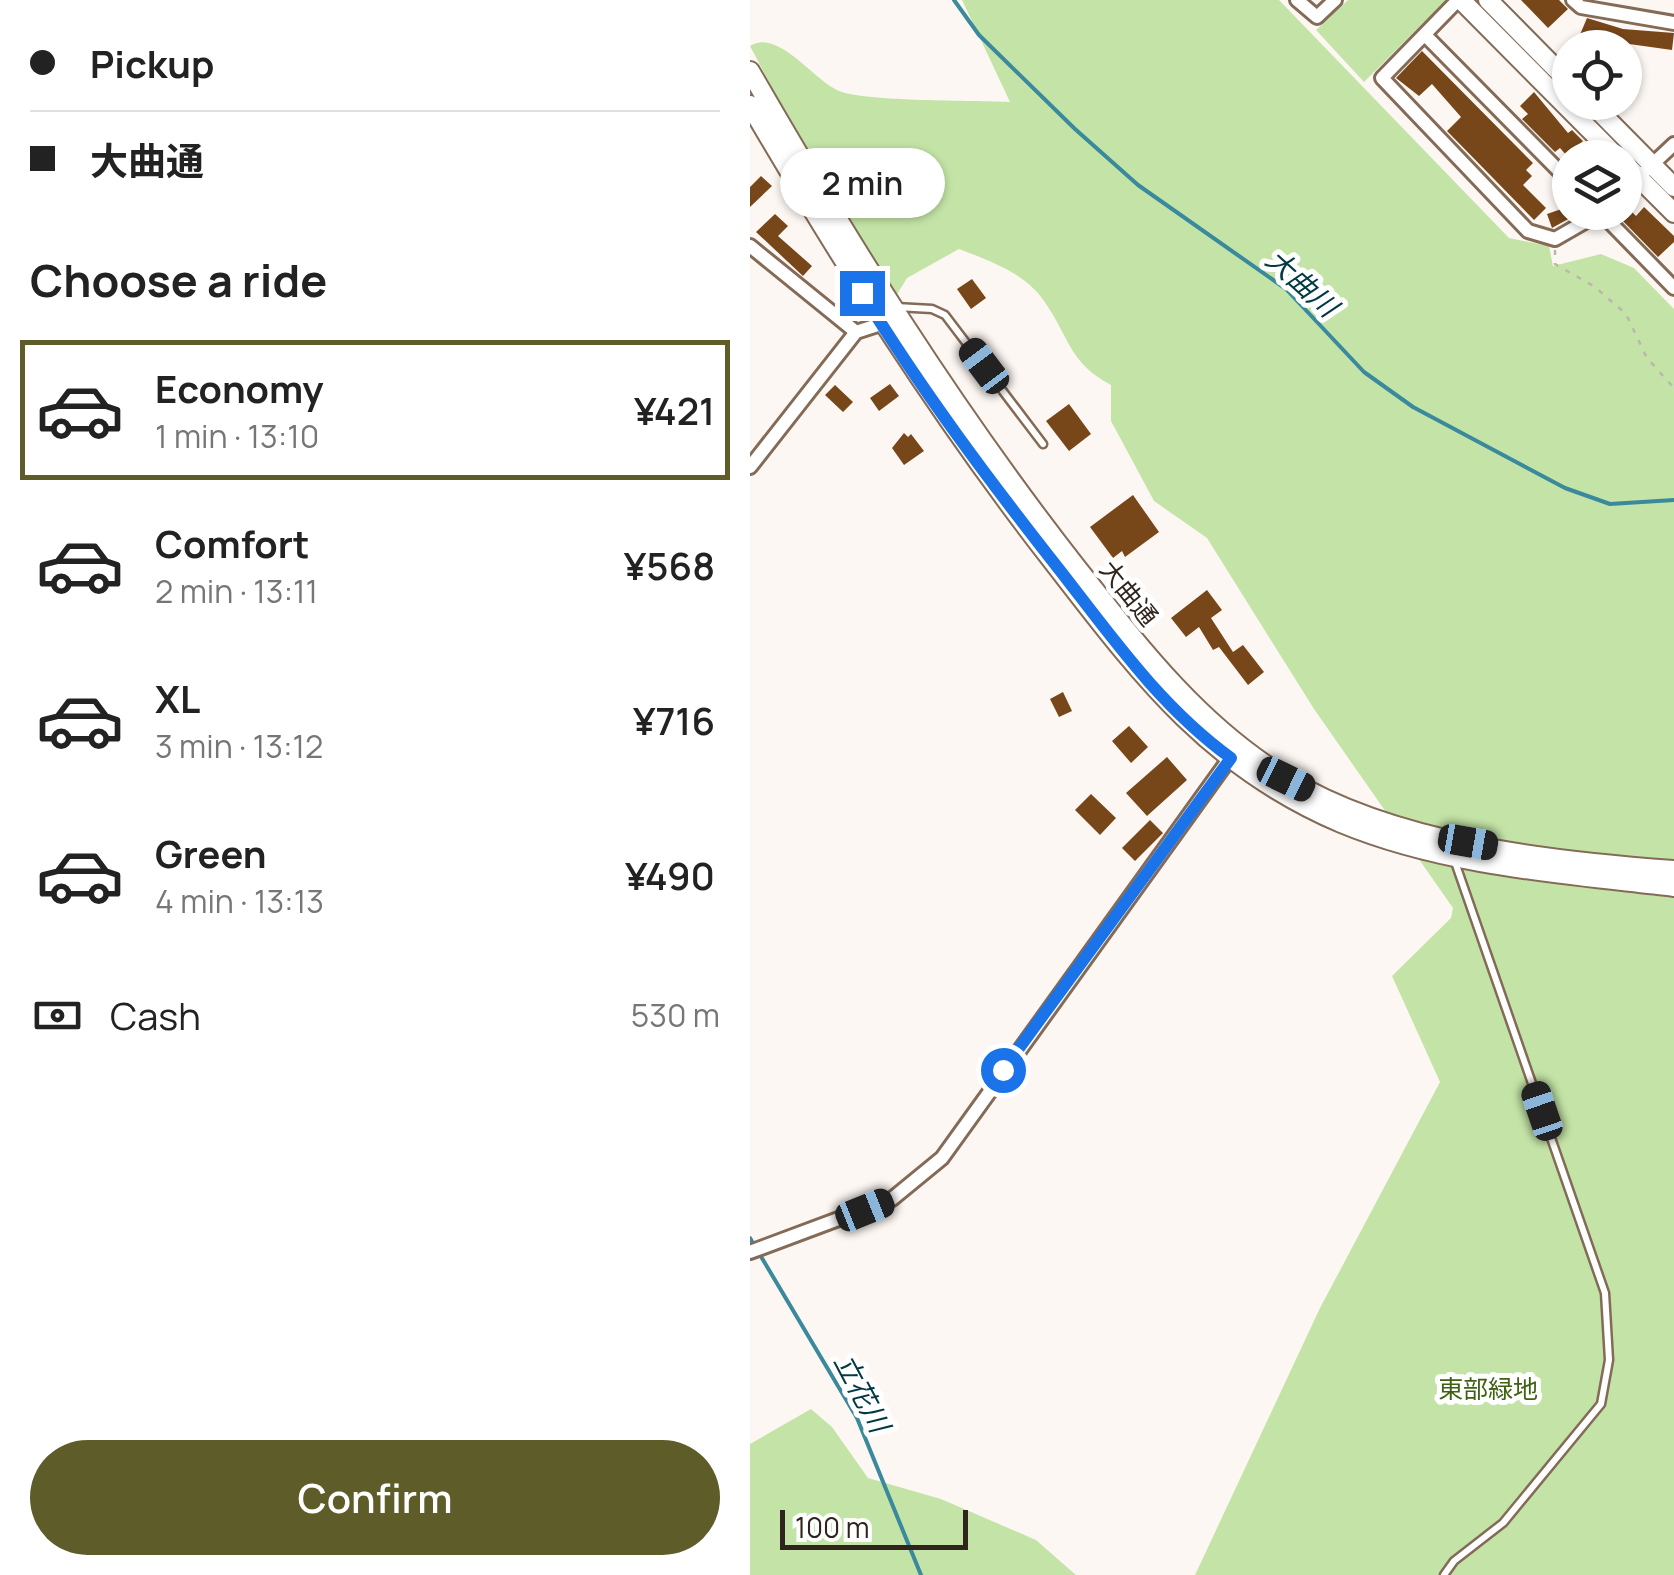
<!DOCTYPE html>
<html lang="en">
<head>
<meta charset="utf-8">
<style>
  :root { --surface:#fff; --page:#f6f6f6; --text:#222; --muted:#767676; --line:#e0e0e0; --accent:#5e5c29 }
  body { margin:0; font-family:Manrope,"Noto Sans JP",sans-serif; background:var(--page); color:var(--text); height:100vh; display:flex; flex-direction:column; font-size:38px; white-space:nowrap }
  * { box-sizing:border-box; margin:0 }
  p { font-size:32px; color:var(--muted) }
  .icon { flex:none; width:55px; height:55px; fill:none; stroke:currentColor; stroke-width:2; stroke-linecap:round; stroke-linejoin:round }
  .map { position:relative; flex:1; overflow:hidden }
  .drawer { display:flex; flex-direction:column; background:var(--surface); width:750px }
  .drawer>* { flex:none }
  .banner { display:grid; align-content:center; height:220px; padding:0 30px; background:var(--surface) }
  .buttons { position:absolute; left:802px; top:30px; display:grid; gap:20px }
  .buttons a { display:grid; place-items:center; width:90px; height:90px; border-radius:50%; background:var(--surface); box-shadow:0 2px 8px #0004; font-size:50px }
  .scale { position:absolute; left:30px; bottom:25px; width:188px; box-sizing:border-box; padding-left:10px; border:5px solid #30251d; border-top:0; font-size:28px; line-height:35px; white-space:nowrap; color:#30251d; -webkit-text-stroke:8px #fff; paint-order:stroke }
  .end { position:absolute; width:45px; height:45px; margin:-22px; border:12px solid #1a73e8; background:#fff; box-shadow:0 0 0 5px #fff }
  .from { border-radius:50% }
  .bubble { position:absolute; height:70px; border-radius:35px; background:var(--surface); box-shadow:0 2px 8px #0004; font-size:32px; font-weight:600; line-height:70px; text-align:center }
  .car { position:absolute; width:30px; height:60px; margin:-30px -15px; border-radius:12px; box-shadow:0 0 8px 2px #0007; background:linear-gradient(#222 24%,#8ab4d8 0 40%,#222 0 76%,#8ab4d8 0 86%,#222 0) }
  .banner b { display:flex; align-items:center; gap:35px; height:95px; font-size:38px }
  .banner b+b { border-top:2px solid var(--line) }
  .banner i { width:25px; height:25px; background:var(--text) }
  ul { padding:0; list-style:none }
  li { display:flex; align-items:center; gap:30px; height:140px; margin:0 20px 15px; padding:0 10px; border:5px solid transparent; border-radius:0px }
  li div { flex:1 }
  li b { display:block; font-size:38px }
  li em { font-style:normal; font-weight:600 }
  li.selected { border-color:var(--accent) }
  li>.icon { width:90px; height:90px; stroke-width:1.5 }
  h2 { padding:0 30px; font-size:45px; line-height:120px }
  .pay { display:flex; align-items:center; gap:25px; height:110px; padding:0 30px; font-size:38px }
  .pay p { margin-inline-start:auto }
  .primary-button { display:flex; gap:20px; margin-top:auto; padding:20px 30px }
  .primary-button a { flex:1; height:115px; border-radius:60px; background:var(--accent); color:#fff; font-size:40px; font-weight:600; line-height:115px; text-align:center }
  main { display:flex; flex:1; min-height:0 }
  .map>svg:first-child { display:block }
  .green { fill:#c4e4a7 }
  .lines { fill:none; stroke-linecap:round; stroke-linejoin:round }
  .stream { stroke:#3b899c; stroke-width:4 }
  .building { fill:#774719 }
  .lane-casing { stroke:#846b57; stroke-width:11 }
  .street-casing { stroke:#846b57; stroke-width:18 }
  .secondary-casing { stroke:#846b57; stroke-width:22 }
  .path { stroke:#bdb5b0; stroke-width:2.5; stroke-dasharray:5 8; stroke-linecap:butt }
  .lane { stroke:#fff; stroke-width:6 }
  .street { stroke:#fff; stroke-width:12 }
  .secondary { stroke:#fff; stroke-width:18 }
  .route { stroke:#1a73e8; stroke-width:12 }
  .labels { text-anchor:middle; stroke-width:10; stroke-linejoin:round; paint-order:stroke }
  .street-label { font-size:25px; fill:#30251d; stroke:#fff }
  .park-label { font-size:25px; fill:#3f6112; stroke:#fff }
  .water-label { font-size:28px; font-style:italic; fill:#003844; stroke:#fff }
</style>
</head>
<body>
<main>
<section class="drawer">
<div class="banner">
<b><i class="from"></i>Pickup</b>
<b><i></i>大曲通</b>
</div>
<h2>Choose a ride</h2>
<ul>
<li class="selected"><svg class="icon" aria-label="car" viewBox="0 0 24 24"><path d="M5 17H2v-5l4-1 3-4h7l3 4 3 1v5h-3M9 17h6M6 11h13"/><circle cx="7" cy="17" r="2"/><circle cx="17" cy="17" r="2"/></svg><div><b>Economy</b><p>1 min · 13:10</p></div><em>¥421</em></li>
<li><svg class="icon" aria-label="car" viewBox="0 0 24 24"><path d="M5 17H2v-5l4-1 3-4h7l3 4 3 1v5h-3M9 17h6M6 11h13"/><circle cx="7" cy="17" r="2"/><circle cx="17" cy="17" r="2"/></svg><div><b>Comfort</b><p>2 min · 13:11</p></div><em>¥568</em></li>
<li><svg class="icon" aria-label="car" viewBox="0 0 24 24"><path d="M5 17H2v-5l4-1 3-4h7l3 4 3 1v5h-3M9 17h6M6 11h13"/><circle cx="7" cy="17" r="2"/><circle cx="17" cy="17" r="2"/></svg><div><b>XL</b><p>3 min · 13:12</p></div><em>¥716</em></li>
<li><svg class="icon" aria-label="car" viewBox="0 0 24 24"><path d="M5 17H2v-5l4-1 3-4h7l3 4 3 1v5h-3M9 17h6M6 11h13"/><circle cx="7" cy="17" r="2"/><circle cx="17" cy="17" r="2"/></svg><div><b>Green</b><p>4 min · 13:13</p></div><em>¥490</em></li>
</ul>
<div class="pay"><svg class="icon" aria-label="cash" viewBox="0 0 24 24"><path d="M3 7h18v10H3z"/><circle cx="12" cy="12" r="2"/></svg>Cash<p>530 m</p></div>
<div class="primary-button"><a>Confirm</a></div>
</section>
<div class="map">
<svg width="924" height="1575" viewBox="0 0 924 1575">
  <rect width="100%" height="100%" fill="#fdf7f3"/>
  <path class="green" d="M 212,0 L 529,0 L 759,238 L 799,246 L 803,266 L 851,254 L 884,268 L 924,309 L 924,1575 L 445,1575 L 570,1308 L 690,1082 L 642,976 L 701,918 L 703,908 L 564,709 L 457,538 L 404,501 L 361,421 L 361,385 C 319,363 320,338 294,301 C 275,273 240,261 209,249 L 157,278 L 146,296 L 66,171 L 0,46 C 28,28 62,79 89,91 C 117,102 224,100 260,102 Z
    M 598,0 L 696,0 L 614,82 L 566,30 Z
    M 61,1409 L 82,1427 L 118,1478 L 191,1499 L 286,1540 L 326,1575 L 0,1575 L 0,1444 Z"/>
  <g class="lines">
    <path class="stream" d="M 204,0 L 229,35 L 325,129 L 388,185 L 536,289 L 614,372 L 663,407 L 815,488 L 860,504 L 924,500
      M 0,1238 L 107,1418 L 171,1575"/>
  </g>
  <path class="building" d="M 771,0 L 809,0 L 818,9 L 798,28 Z
    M 837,18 L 873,29 L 924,33 L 922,50 L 829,37 Z
    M 672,51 L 783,163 L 776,170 L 782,176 L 773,185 L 796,208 L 784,220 L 697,131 L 711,117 L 682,84 L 669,96 L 646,78 Z
    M 784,92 L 818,133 L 822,130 L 833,141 L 817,156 L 810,148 L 805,152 L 772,119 L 778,114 L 770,106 Z
    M 11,176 L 22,186 L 0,207 L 0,187 Z
    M 820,206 L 820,212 L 831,212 L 802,228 L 797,214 Z
    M 894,207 L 924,236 L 924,242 L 908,257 L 870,218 L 879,209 L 886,216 Z
    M 25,214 L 38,226 L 28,236 L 62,266 L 53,276 L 6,232 Z
    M 222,279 L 236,298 L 221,309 L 207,289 Z
    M 140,384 L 149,396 L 129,411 L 120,398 Z
    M 85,385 L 103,402 L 93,412 L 75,395 Z
    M 319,404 L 341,434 L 319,451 L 296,421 Z
    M 154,433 L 158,437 L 161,434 L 174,451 L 154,465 L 142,448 Z
    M 383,495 L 409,532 L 375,557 L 372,551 L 363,558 L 340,527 Z
    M 457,590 L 472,610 L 461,618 L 483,652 L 493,645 L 514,672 L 498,685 L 469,647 L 463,650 L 449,627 L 436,637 L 421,618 Z
    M 313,692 L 322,711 L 309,717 L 300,699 Z
    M 379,726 L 398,747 L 381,763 L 362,741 Z
    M 417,757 L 437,780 L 397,816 L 376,793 Z
    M 341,794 L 366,818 L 350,835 L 325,810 Z
    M 400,820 L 413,833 L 385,861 L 372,848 Z"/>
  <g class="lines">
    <g class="lane-casing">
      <path id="lane" d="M 146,307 L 182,309 L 195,315 L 293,444
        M 694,1575 L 704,1561 L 753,1523 L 851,1404 L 859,1360 L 855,1293 L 705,862"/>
    </g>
    <g class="street-casing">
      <path id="street" d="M 547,0 L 567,17 L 585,0
        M 708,0 L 632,78 L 778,231 L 805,239 L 852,212
        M 823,0 L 831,7 L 924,23
        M 675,35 L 820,182
        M 875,190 L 924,144
        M 850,212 L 924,288
        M 0,246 L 106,332
        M 0,467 L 106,332 L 140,321
        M 0,1252 L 142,1199 L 192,1158 L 485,751"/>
    </g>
    <g class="secondary-casing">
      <path id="secondary" d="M 711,0 L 868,158
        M 738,0 L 820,83
        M 0,71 C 99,243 202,408 324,564 C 387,644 448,725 536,778 C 644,844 800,861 924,870
        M 840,102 L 924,187
        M 0,105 C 92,262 188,414 300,558 C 387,670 455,765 591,823 C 694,866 814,874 924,887
        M 875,164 L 924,213"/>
    </g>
    <path class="path" d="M 805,250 L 805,264 L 845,287 L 876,314 L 897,358 L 924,388"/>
    <use href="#lane" class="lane"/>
    <use href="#street" class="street"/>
    <use href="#secondary" class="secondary"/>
  </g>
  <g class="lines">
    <path class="route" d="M 112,293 C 172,391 241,483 312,573 C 364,640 412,708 481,758 L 253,1070"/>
  </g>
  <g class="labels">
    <g class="street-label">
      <text transform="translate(379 593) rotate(51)" y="9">大曲通</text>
    </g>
    <g class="park-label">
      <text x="738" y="1398">東部緑地</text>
    </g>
    <g class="water-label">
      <text transform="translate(552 283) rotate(42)" y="10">大曲川</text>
      <text transform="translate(112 1393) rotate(62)" y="10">立花川</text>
    </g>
  </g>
</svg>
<div class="buttons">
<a><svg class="icon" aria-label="locate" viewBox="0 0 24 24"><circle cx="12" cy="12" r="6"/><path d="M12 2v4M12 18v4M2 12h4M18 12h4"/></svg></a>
<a><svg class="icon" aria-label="layers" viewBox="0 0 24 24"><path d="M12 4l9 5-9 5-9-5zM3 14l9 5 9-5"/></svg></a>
</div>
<div class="scale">100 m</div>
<i class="end from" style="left:253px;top:1070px"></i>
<i class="end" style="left:112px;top:293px"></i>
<div class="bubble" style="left:30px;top:148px;width:165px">2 min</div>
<i class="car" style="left:234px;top:366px;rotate:323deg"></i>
<i class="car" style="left:536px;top:779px;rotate:116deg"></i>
<i class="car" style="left:718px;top:842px;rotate:100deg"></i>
<i class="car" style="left:792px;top:1111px;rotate:341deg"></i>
<i class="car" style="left:115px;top:1210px;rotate:68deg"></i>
</div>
</main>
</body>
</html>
